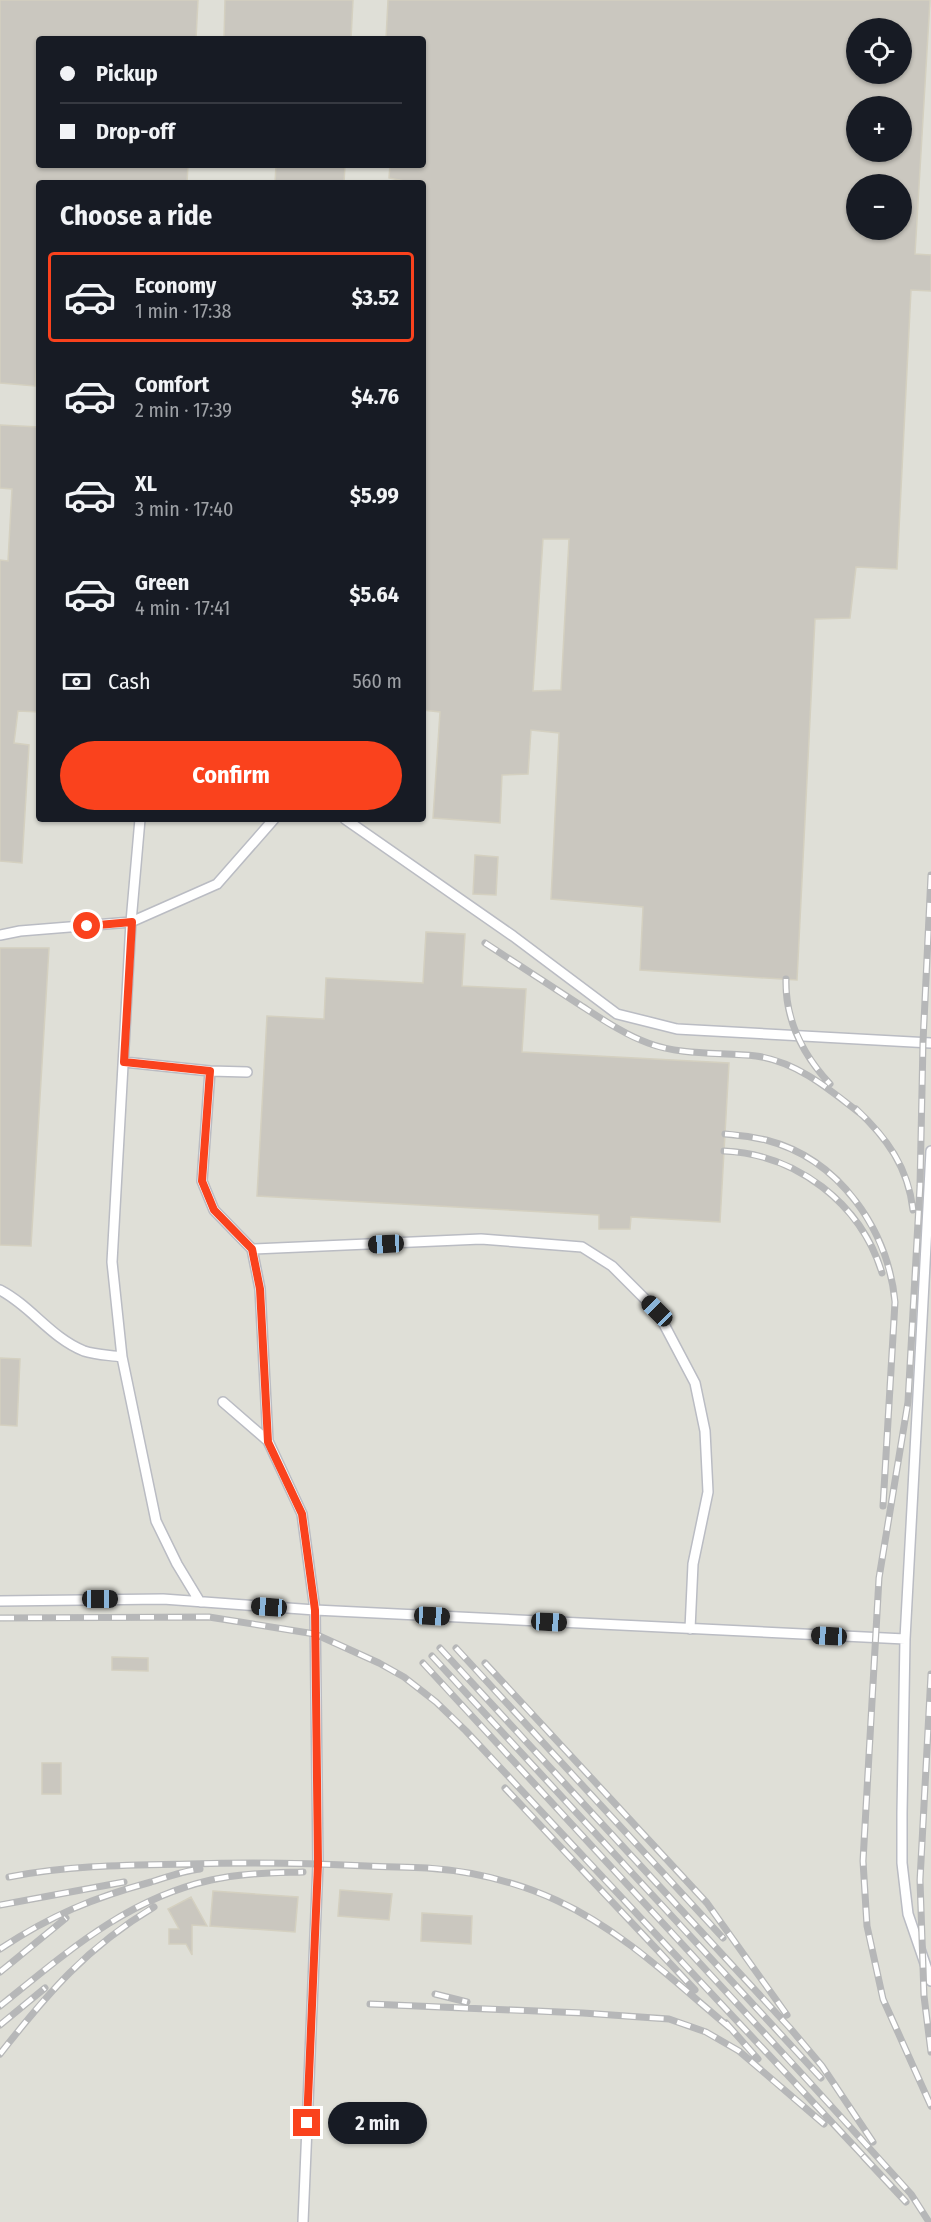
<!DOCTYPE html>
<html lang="en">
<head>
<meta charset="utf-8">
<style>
  :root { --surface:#171b24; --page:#242831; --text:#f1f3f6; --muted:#9ea1a6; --line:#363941; --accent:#fa421d }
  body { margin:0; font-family:"Fira Sans Condensed",sans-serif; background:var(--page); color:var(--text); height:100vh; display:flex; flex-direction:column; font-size:22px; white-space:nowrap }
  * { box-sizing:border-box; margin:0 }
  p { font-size:20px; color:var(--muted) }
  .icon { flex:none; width:33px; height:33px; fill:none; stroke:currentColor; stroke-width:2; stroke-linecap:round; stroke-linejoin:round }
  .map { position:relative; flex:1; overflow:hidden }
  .panel { position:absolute; left:36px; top:180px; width:390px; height:642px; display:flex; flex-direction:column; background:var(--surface); border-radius:6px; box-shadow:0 2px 4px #0004 }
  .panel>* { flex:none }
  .top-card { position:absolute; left:36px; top:36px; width:390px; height:132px; border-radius:6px; box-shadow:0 2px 4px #0004; display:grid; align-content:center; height:132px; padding:0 24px; background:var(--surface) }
  .controls { position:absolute; left:846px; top:18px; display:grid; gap:12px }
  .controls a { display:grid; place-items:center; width:66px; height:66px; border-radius:50%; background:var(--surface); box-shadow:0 2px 4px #0004; font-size:30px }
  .end { position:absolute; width:27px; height:27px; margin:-14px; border:8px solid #fa421d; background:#fff; box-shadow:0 0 0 3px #fff }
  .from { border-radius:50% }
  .bubble { position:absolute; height:42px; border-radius:21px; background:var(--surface); box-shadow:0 2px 4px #0004; font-size:20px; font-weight:700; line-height:42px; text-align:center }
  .car { position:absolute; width:18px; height:36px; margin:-18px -9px; border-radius:8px; box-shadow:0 0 4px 2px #0007; background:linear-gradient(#222 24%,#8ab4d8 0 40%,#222 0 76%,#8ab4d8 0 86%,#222 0) }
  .top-card b { display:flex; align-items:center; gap:21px; height:57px; font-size:22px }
  .top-card b+b { border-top:2px solid var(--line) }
  .top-card i { width:15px; height:15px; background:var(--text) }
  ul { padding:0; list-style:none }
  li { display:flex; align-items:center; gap:18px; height:90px; margin:0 12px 9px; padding:0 12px; border:3px solid transparent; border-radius:6px }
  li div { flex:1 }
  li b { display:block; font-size:22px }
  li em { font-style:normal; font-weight:700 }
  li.active { border-color:var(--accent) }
  li>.icon { width:54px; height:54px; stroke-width:1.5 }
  h2 { padding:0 24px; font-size:27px; line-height:72px }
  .pay { display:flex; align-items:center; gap:15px; height:66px; padding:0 24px; font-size:22px }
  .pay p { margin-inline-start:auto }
  .action { display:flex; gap:12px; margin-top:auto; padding:12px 24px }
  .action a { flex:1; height:69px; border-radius:36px; background:var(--accent); color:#fff; font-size:24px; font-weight:700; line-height:69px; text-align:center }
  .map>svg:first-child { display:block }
  .industrial { fill:#dfdfd7; fill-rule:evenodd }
  .building { fill:#cac7bf; stroke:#d4d0c0; stroke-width:1.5; fill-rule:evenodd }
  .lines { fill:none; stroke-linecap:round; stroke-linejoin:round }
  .lane-casing { stroke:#babcc3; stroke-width:12 }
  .lane { stroke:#fff; stroke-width:9 }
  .rail-casing { stroke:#b6b7b8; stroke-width:7 }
  .rail { stroke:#fff; stroke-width:4.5; stroke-dasharray:14; stroke-linecap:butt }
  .route { stroke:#fa421d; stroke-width:8 }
</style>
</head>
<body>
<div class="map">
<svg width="931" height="2222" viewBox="0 0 931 2222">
  <rect width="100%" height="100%" fill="#efede2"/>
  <path class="industrial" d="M 0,0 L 931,0 L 931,2222 L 0,2222 ZM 856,28 L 902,28 L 902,74 L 856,74 ZM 39,39 L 423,39 L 423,165 L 39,165 ZM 856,106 L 902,106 L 902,152 L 856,152 ZM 39,183 L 423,183 L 423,819 L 39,819 ZM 856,184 L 902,184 L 902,230 L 856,230 Z"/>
  <path class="building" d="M 0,0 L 198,0 L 196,39 L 39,39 L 39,165 L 188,165 L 187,183 L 39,183 L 39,360 L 37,360 L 35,386 L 0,383 Z
    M 225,0 L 353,0 L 351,39 L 224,39 Z
    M 388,0 L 930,0 L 915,254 L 931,255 L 931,291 L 911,290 L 897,569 L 856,567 L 850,618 L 815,619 L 797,980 L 640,970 L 643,907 L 551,899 L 559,733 L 531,730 L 528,774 L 502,775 L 500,823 L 433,818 L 440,712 L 423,710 L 423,183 L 405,183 L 405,181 L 389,178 L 390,165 L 423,165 L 423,39 L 386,39 ZM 856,28 L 902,28 L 902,74 L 856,74 ZM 856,106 L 902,106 L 902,152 L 856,152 ZM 856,184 L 902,184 L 902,230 L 856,230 ZM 543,539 L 569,539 L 561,690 L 533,691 Z
    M 276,165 L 345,165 L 344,183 L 275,183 Z
    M 0,425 L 39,427 L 39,712 L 18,711 L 14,743 L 29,745 L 22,863 L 0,861 L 0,560 L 8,561 L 12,489 L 0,488 Z
    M 475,855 L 498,857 L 496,895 L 473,894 Z
    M 426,932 L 465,934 L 462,986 L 526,989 L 522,1052 L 729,1063 L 720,1222 L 631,1217 L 630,1229 L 599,1229 L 599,1215 L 257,1196 L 267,1016 L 324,1019 L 326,978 L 423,983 Z
    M 0,948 L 49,948 L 31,1246 L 0,1245 Z
    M 0,1358 L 20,1359 L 17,1426 L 0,1425 Z
    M 112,1657 L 148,1658 L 148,1671 L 112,1670 Z
    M 42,1763 L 61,1763 L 61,1794 L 42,1794 Z
    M 340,1890 L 392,1894 L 389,1920 L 338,1916 Z
    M 213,1891 L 298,1897 L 295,1932 L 210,1926 Z
    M 191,1897 L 207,1926 L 192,1925 L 192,1955 L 186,1944 L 169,1944 L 169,1929 L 179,1929 L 168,1909 Z
    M 422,1913 L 472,1916 L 471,1944 L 421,1941 Z"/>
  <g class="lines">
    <g class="lane-casing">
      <path id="lane" d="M 140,819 L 131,922 L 112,1262 L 122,1357 L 156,1521 L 177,1564 L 200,1602
        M 345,819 L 513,936 L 617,1014 L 677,1029 L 931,1043
        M 0,935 L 20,931 L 131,922 L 217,884 L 274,819
        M 124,1062 L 210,1071 L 247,1072
        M 210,1071 L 202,1181 L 214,1210 L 252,1249 L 260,1289 L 268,1441
        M 931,1151 L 905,1639 L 902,1813 L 902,1863 L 908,1914 L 931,1981
        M 252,1249 L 481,1239 L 582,1247 L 612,1266 L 657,1311 L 695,1383 L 705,1431 L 708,1492 L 693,1564 L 690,1629
        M 0,1290 C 31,1306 51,1338 84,1351 C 96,1355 110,1355 122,1357
        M 223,1402 L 268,1441 L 302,1514 L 315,1610 L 318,1864 L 303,2222
        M 0,1601 L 163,1599 L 315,1610 L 905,1639"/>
    </g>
    <use href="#lane" class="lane"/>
    <g class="rail-casing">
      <path id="rail" d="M 931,875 L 923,1042 L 920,1186 L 908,1402 L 879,1578 L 863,1861 L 867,1926 L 883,1999 L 931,2106
        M 485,943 C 516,963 546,983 577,1003 C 599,1017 623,1034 648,1043 C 682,1056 720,1052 756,1056 C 798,1062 830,1090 862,1115
        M 786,979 C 785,1019 803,1055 830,1084
        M 856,1109 C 887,1138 908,1167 913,1210
        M 725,1134 C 738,1135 752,1137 766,1140 C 840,1159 888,1230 895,1302 L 883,1506
        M 724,1151 C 796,1154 861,1203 882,1273
        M 0,1618 L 209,1617 L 315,1634 L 379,1663 L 404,1677 L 436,1702 L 466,1731 L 868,2161
        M 440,1648 L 790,2028 L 822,2066 L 873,2142
        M 456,1648 L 723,1938
        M 432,1656 L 821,2078
        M 423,1663 L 802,2074 L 911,2194 L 929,2222
        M 485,1663 L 707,1903 L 787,2015
        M 931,1674 L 920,1880 L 924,1996 L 931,2052
        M 505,1788 L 695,1990
        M 9,1877 C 69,1865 129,1865 190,1864 C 249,1862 308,1863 367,1866 C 387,1867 407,1867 427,1868 C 472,1871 517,1882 558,1901 C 623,1931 676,1983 730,2028
        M 0,1905 L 124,1882
        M 0,1949 C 50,1916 92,1898 151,1882 C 167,1877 183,1871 200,1869
        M 0,1972 L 66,1918
        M 435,1994 L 467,2002
        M 370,2004 L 583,2013 L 669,2019 L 706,2032 L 739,2051 L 824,2124
        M 0,2006 C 66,1953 126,1899 211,1880 C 241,1873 272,1873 303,1872
        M 726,2023 L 758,2059
        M 0,2025 L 45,1988
        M 0,2054 C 47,1994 87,1947 154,1907
        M 863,2156 L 906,2202"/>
    </g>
    <use href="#rail" class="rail"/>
  </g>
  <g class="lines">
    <path class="route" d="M 87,926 L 132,922 L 124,1062 L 210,1071 L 202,1181 L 214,1210 L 252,1249 L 260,1289 L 268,1442 L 302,1514 L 315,1610 L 318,1864 L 307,2123"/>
  </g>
</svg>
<div class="controls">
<a><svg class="icon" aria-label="locate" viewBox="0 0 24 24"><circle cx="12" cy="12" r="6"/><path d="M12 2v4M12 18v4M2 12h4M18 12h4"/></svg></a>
<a>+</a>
<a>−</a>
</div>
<i class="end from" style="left:87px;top:926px"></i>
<i class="end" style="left:307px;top:2123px"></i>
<div class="bubble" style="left:328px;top:2102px;width:99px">2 min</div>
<i class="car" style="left:386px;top:1244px;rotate:267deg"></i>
<i class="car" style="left:657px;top:1311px;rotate:315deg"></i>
<i class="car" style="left:100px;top:1599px;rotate:90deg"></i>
<i class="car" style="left:269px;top:1607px;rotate:274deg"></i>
<i class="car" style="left:432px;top:1616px;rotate:93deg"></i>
<i class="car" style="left:549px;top:1622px;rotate:93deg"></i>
<i class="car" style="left:829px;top:1636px;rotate:273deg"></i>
<div class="top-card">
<b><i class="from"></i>Pickup</b>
<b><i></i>Drop-off</b>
</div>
<section class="panel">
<h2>Choose a ride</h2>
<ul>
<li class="active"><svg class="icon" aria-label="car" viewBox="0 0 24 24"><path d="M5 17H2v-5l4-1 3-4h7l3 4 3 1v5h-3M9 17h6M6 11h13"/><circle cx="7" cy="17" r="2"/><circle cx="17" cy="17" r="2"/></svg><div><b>Economy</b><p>1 min · 17:38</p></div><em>$3.52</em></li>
<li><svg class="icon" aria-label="car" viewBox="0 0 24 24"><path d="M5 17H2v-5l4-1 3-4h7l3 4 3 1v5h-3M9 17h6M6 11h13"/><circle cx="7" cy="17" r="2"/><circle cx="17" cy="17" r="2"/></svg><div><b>Comfort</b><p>2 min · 17:39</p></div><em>$4.76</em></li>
<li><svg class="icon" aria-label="car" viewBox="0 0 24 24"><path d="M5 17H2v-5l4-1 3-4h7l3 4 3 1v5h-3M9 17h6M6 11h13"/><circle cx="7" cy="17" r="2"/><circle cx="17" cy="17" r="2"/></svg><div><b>XL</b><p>3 min · 17:40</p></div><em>$5.99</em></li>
<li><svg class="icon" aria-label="car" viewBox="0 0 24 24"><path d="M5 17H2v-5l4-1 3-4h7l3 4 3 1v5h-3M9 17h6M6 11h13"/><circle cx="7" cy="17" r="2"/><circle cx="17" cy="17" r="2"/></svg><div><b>Green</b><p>4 min · 17:41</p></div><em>$5.64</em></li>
</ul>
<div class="pay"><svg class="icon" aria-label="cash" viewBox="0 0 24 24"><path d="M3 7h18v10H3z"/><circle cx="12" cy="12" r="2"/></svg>Cash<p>560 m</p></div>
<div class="action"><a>Confirm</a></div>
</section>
</div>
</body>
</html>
